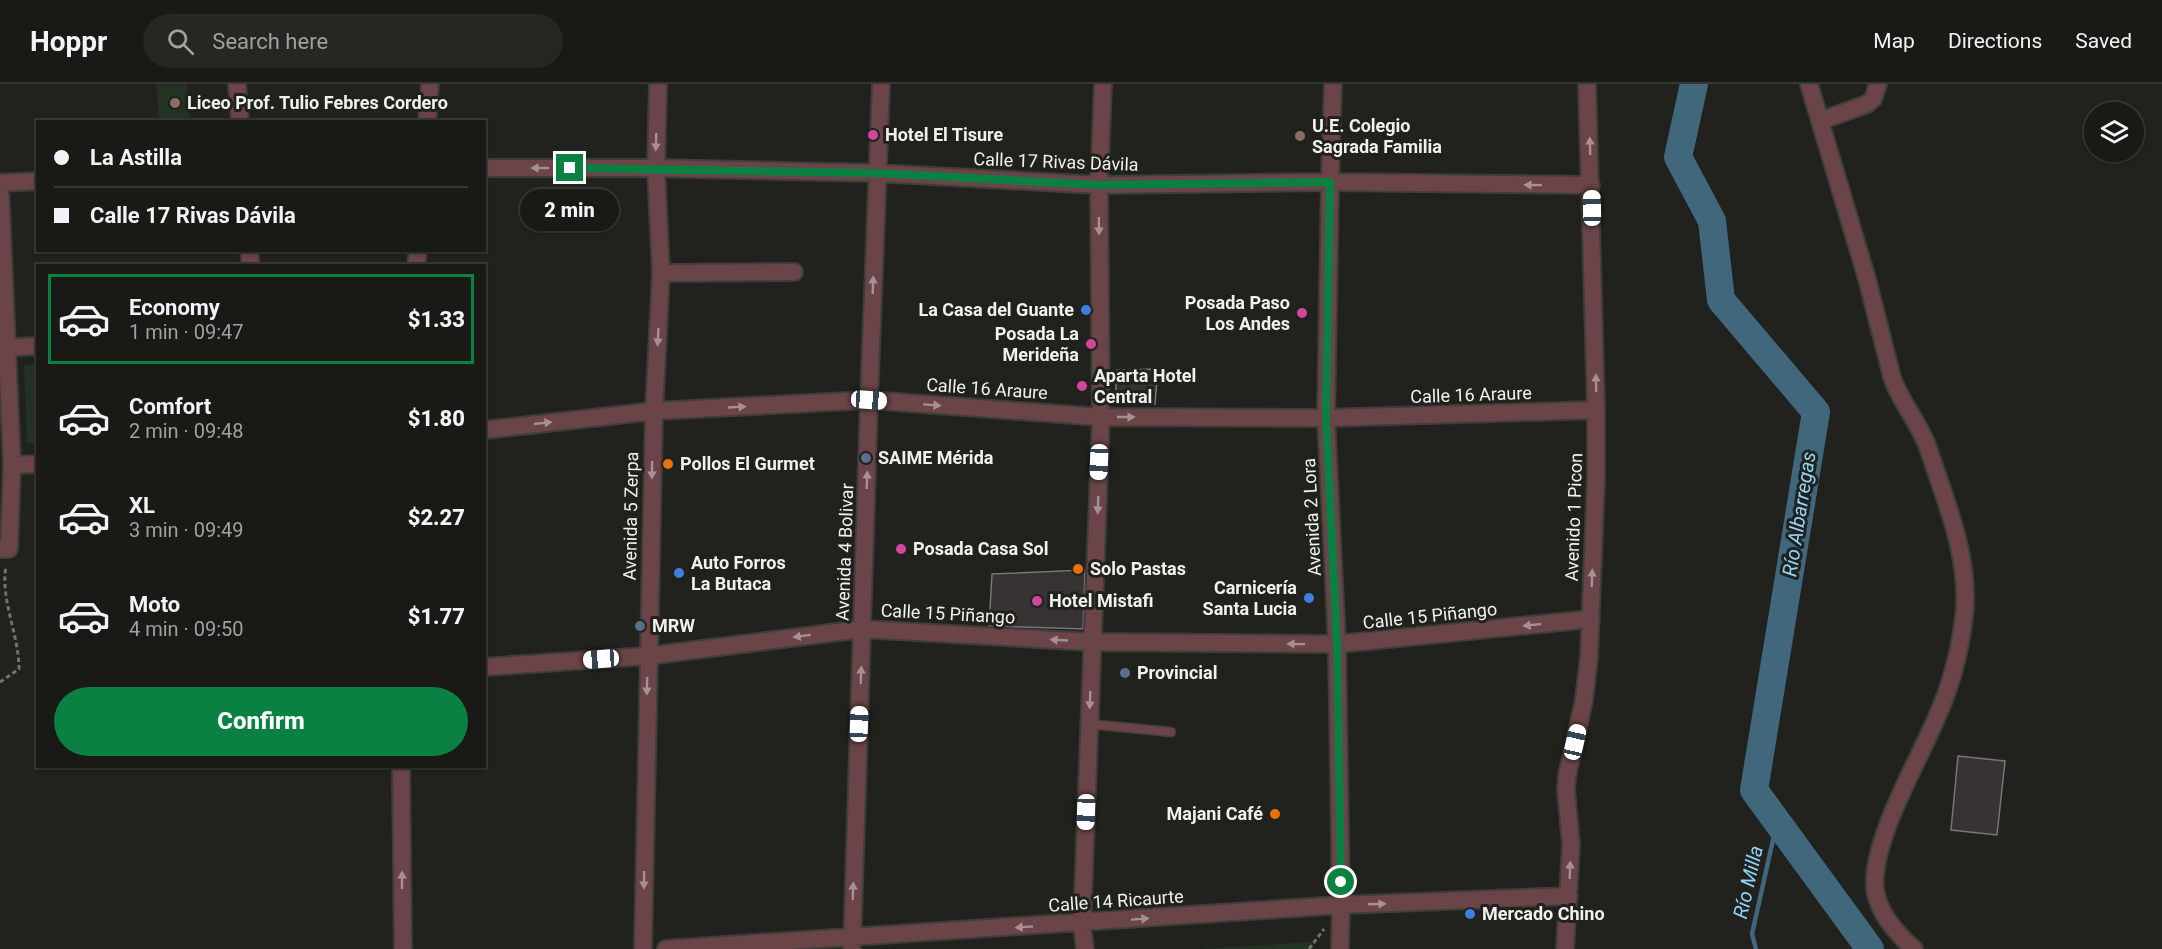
<!DOCTYPE html>
<html lang="en">
<head>
<meta charset="utf-8">
<style>
  :root { --surface:#191916; --page:#262623; --text:#f1f3f6; --muted:#9fa0a1; --line:#373835; --accent:#0b8043 }
  body { margin:0; font-family:Roboto,sans-serif; background:var(--page); color:var(--text); height:100vh; display:flex; flex-direction:column; font-size:22px; white-space:nowrap }
  * { box-sizing:border-box; margin:0 }
  p { font-size:20px; color:var(--muted) }
  .icon { flex:none; width:33px; height:33px; fill:none; stroke:currentColor; stroke-width:2; stroke-linecap:round; stroke-linejoin:round }
  .map { position:relative; flex:1; overflow:hidden }
  .details { position:absolute; left:36px; top:180px; width:450px; height:504px; display:flex; flex-direction:column; background:var(--surface); border-radius:0px; box-shadow:0 2px 4px #0004,0 0 0 2px var(--line) }
  .details>* { flex:none }
  .top-card { position:absolute; left:36px; top:36px; width:450px; height:132px; border-radius:0px; box-shadow:0 2px 4px #0004,0 0 0 2px var(--line); display:grid; align-content:center; height:132px; padding:0 18px; background:var(--surface) }
  .tools { position:absolute; left:2084px; top:18px; display:grid; gap:12px }
  .tools a { display:grid; place-items:center; width:60px; height:60px; border-radius:50%; background:var(--surface); box-shadow:0 2px 4px #0004,0 0 0 2px var(--line); font-size:30px }
  .end { position:absolute; width:27px; height:27px; margin:-14px; border:8px solid #0b8043; background:#fff; box-shadow:0 0 0 3px #fff }
  .from { border-radius:50% }
  .bubble { position:absolute; height:42px; border-radius:21px; background:var(--surface); box-shadow:0 2px 4px #0004,0 0 0 2px var(--line); font-size:20px; font-weight:800; line-height:42px; text-align:center }
  .car { position:absolute; width:18px; height:36px; margin:-18px -9px; border-radius:8px; box-shadow:0 0 4px 2px #0007; background:linear-gradient(#fff 24%,#345 0 40%,#fff 0 76%,#345 0 86%,#fff 0) }
  .top-card b { display:flex; align-items:center; gap:21px; height:57px; font-size:22px }
  .top-card b+b { border-top:2px solid var(--line) }
  .top-card i { width:15px; height:15px; background:var(--text) }
  ul { padding:10px 0 0; list-style:none }
  li { display:flex; align-items:center; gap:18px; height:90px; margin:0 12px 9px; padding:0 6px; border:3px solid transparent; border-radius:0px }
  li div { flex:1 }
  li b { display:block; font-size:22px }
  li em { font-style:normal; font-weight:800 }
  li.selected { border-color:var(--accent) }
  li>.icon { width:54px; height:54px; stroke-width:1.5 }
  .action { display:flex; gap:12px; margin-top:auto; padding:12px 18px }
  .action a { flex:1; height:69px; border-radius:36px; background:var(--accent); color:#fff; font-size:24px; font-weight:800; line-height:69px; text-align:center }
  header { display:flex; align-items:center; gap:36px; box-sizing:border-box; height:84px; padding:0 30px; background:var(--surface); border-bottom:2px solid var(--line) }
  header strong { font-size:28px }
  nav { display:flex; gap:33px; margin-inline-start:auto; font-size:21px }
  .search { width:420px; height:54px; background:var(--page); display:flex; align-items:center; gap:15px; box-sizing:border-box; padding:0 21px; border-radius:33px; color:var(--muted); font-size:22px }
  .map>svg:first-child { display:block }
  .green { fill:#223324 }
  .lines { fill:none; stroke-linecap:round; stroke-linejoin:round }
  .stream { stroke:#41677d; stroke-width:4.5 }
  .river { stroke:#41677d; stroke-width:28 }
  .building { fill:#383333; stroke:#7a7474; stroke-width:1.5 }
  .lane-casing { stroke:#3e3e3a; stroke-width:11 }
  .street-casing { stroke:#3e3e3a; stroke-width:20 }
  .path { stroke:#71716e; stroke-width:3; stroke-dasharray:4.5 3; stroke-linecap:butt }
  .lane { stroke:#6a4447; stroke-width:8 }
  .street { stroke:#6a4447; stroke-width:16 }
  .oneway { fill:#a69192 }
  .route { stroke:#0b8043; stroke-width:8 }
  .education-dot { fill:#8d6e63; stroke:#21211d; stroke-width:2 }
  .hotel-dot { fill:#d1479c; stroke:#21211d; stroke-width:2 }
  .shop-dot { fill:#3f7fe0; stroke:#21211d; stroke-width:2 }
  .service-dot { fill:#5c6f8a; stroke:#21211d; stroke-width:2 }
  .food-dot { fill:#e8710a; stroke:#21211d; stroke-width:2 }
  .labels { text-anchor:middle; stroke-width:6; stroke-linejoin:round; paint-order:stroke }
  .poi-label { font-size:18px; font-weight:bold; fill:#f0f0ed; stroke:#21211d; text-anchor:start }
  .street-label { font-size:18px; fill:#f0f0ed; stroke:#21211d }
  .water-label { font-size:20px; font-style:italic; fill:#90d3f9; stroke:#21211d }
</style>
</head>
<body>
<header>
<strong>Hoppr</strong>
<div class="search"><svg class="icon" aria-label="search" viewBox="0 0 24 24"><circle cx="10" cy="10" r="6"/><path d="M15 15l6 6"/></svg>Search here</div>
<nav><a>Map</a><a>Directions</a><a>Saved</a></nav>
</header>
<div class="map">
<svg width="2162" height="865" viewBox="0 0 2162 865">
  <rect width="100%" height="100%" fill="#21211d"/>
  <path class="green" d="M 156,0 L 187,0 L 190,37 L 159,37 Z
    M 37,280 L 37,359 L 27,359 L 24,281 Z
    M 1308,858 L 1313,859 L 1313,865 L 1203,865 Z"/>
  <g class="lines">
    <path class="stream" d="M 1756,865 L 1752,850 L 1777,738"/>
    <path class="river" d="M 1694,0 L 1678,73 L 1712,137 L 1721,216 L 1816,328 L 1754,706 L 1870,865"/>
  </g>
  <path class="building" d="M 1158,285 L 1155,320 L 1115,318 L 1117,286 Z
    M 1085,486 L 1083,545 L 989,542 L 992,490 Z
    M 1958,672 L 2005,677 L 1997,751 L 1951,746 Z"/>
  <g class="lines">
    <g class="lane-casing">
      <path id="lane" d="M 1089,640 L 1171,648"/>
    </g>
    <g class="street-casing">
      <path id="street" d="M 237,0 L 240,38
        M 1333,0 L 1330,98 L 1326,334 L 1337,560 L 1341,821 L 1340,865
        M 1809,0 L 1867,195 L 1892,293 C 1900,318 1918,337 1927,361 C 1945,416 1971,474 1964,533 C 1960,567 1950,604 1936,635 C 1917,680 1871,757 1875,805 C 1878,828 1897,850 1914,865
        M 1820,37 L 1867,20 L 1873,15 L 1878,0
        M 427,38 L 430,0
        M 484,84 L 656,84 L 877,89 L 1099,101 L 1330,98 L 1591,101
        M 0,99 L 38,97
        M 0,102 L 12,381 L 9,465 L 0,465
        M 249,166 L 251,182
        M 416,182 L 418,166
        M 661,189 L 794,188
        M 0,264 L 38,262
        M 484,346 L 654,327 L 869,316 L 1101,333 L 1326,334 L 1596,326
        M 12,381 L 38,380
        M 484,583 L 647,572 L 862,545 L 1093,558 L 1337,560 L 1591,535
        M 401,682 L 403,865
        M 852,864 L 869,316 L 881,0
        M 643,865 L 654,327 L 661,189 L 656,84 L 658,0
        M 666,865 L 1341,821 L 1569,812
        M 1085,865 L 1082,839 L 1101,333 L 1099,101 L 1103,0
        M 1565,865 L 1571,761 L 1566,706 L 1567,692 L 1584,616 L 1589,573 L 1596,394 L 1596,326 L 1587,0"/>
    </g>
    <path class="path" d="M 0,598 L 19,585 C 19,550 0,516 6,482
      M 1309,865 L 1324,845"/>
    <use href="#lane" class="lane"/>
    <use href="#street" class="street"/>
  </g>
  <defs><path id="oneway-solid" d="M-6-.8H1V-3.2L6.5 0L1 3.2V.8H-6Z" transform="scale(1.5)"/></defs>
  <g class="oneway">
    <use href="#oneway-solid" transform="translate(656 58) rotate(92)"/>
    <use href="#oneway-solid" transform="translate(1590 62) rotate(-92)"/>
    <use href="#oneway-solid" transform="translate(540 84) rotate(180)"/>
    <use href="#oneway-solid" transform="translate(1533 101) rotate(-179)"/>
    <use href="#oneway-solid" transform="translate(1099 142) rotate(89)"/>
    <use href="#oneway-solid" transform="translate(873 201) rotate(-88)"/>
    <use href="#oneway-solid" transform="translate(658 253) rotate(93)"/>
    <use href="#oneway-solid" transform="translate(1596 299) rotate(-91)"/>
    <use href="#oneway-solid" transform="translate(932 321) rotate(4)"/>
    <use href="#oneway-solid" transform="translate(737 323) rotate(-3)"/>
    <use href="#oneway-solid" transform="translate(1126 333)"/>
    <use href="#oneway-solid" transform="translate(543 339) rotate(-6)"/>
    <use href="#oneway-solid" transform="translate(652 386) rotate(91)"/>
    <use href="#oneway-solid" transform="translate(867 396) rotate(-88)"/>
    <use href="#oneway-solid" transform="translate(1098 421) rotate(92)"/>
    <use href="#oneway-solid" transform="translate(1592 494) rotate(-88)"/>
    <use href="#oneway-solid" transform="translate(1532 541) rotate(174)"/>
    <use href="#oneway-solid" transform="translate(802 552) rotate(173)"/>
    <use href="#oneway-solid" transform="translate(1059 556) rotate(-177)"/>
    <use href="#oneway-solid" transform="translate(1296 560) rotate(-179)"/>
    <use href="#oneway-solid" transform="translate(861 591) rotate(-88)"/>
    <use href="#oneway-solid" transform="translate(647 602) rotate(91)"/>
    <use href="#oneway-solid" transform="translate(1090 616) rotate(92)"/>
    <use href="#oneway-solid" transform="translate(1570 786) rotate(-88)"/>
    <use href="#oneway-solid" transform="translate(402 796) rotate(-90)"/>
    <use href="#oneway-solid" transform="translate(644 796) rotate(91)"/>
    <use href="#oneway-solid" transform="translate(853 807) rotate(-88)"/>
    <use href="#oneway-solid" transform="translate(1377 820) rotate(-2)"/>
    <use href="#oneway-solid" transform="translate(1140 835) rotate(-4)"/>
    <use href="#oneway-solid" transform="translate(1024 843) rotate(176)"/>
  </g>
  <g class="lines">
    <path class="route" d="M 570,84 L 877,89 L 1099,101 L 1330,98 L 1326,334 L 1337,560 L 1341,798"/>
  </g>
  <g class="education-dot">
    <circle cx="175" cy="19" r="6"/>
    <circle cx="1300" cy="52" r="6"/>
  </g>
  <g class="hotel-dot">
    <circle cx="873" cy="51" r="6"/>
    <circle cx="1302" cy="229" r="6"/>
    <circle cx="1091" cy="260" r="6"/>
    <circle cx="1082" cy="302" r="6"/>
    <circle cx="901" cy="465" r="6"/>
    <circle cx="1037" cy="517" r="6"/>
  </g>
  <g class="shop-dot">
    <circle cx="1086" cy="226" r="6"/>
    <circle cx="679" cy="489" r="6"/>
    <circle cx="1309" cy="514" r="6"/>
    <circle cx="1470" cy="830" r="6"/>
  </g>
  <g class="service-dot">
    <circle cx="866" cy="374" r="6"/>
    <circle cx="640" cy="542" r="6"/>
    <circle cx="1125" cy="589" r="6"/>
  </g>
  <g class="food-dot">
    <circle cx="668" cy="380" r="6"/>
    <circle cx="1078" cy="485" r="6"/>
    <circle cx="1275" cy="730" r="6"/>
  </g>
  <g class="labels">
    <g class="poi-label">
      <text x="187" y="25">Liceo Prof. Tulio Febres Cordero</text>
      <text x="1312" y="48">U.E. Colegio<tspan x="1312" dy="21">Sagrada Familia</tspan></text>
      <text x="885" y="57">Hotel El Tisure</text>
      <text x="1290" y="225" text-anchor="end">Posada Paso<tspan x="1290" dy="21">Los Andes</tspan></text>
      <text x="1074" y="232" text-anchor="end">La Casa del Guante</text>
      <text x="1079" y="256" text-anchor="end">Posada La<tspan x="1079" dy="21">Merideña</tspan></text>
      <text x="1094" y="298">Aparta Hotel<tspan x="1094" dy="21">Central</tspan></text>
      <text x="878" y="380">SAIME Mérida</text>
      <text x="680" y="386">Pollos El Gurmet</text>
      <text x="913" y="471">Posada Casa Sol</text>
      <text x="691" y="485">Auto Forros<tspan x="691" dy="21">La Butaca</tspan></text>
      <text x="1090" y="491">Solo Pastas</text>
      <text x="1297" y="510" text-anchor="end">Carnicería<tspan x="1297" dy="21">Santa Lucia</tspan></text>
      <text x="1049" y="523">Hotel Mistafi</text>
      <text x="652" y="548">MRW</text>
      <text x="1137" y="595">Provincial</text>
      <text x="1263" y="736" text-anchor="end">Majani Café</text>
      <text x="1482" y="836">Mercado Chino</text>
    </g>
    <g class="street-label">
      <text transform="translate(1056 78) rotate(2)" y="6">Calle 17 Rivas Dávila</text>
      <text transform="translate(987 305) rotate(4)" y="6">Calle 16 Araure</text>
      <text transform="translate(1471 311) rotate(-2)" y="6">Calle 16 Araure</text>
      <text transform="translate(631 432) rotate(-89)" y="6">Avenida 5 Zerpa</text>
      <text transform="translate(1312 433) rotate(-93)" y="6">Avenida 2 Lora</text>
      <text transform="translate(1574 433) rotate(-88)" y="6">Avenido 1 Picon</text>
      <text transform="translate(845 468) rotate(-88)" y="6">Avenida 4 Bolivar</text>
      <text transform="translate(948 530) rotate(3)" y="6">Calle 15 Piñango</text>
      <text transform="translate(1430 532) rotate(-6)" y="6">Calle 15 Piñango</text>
      <text transform="translate(1116 817) rotate(-4)" y="6">Calle 14 Ricaurte</text>
    </g>
    <g class="water-label">
      <text transform="translate(1799 430) rotate(-81)" y="7">Río Albarregas</text>
      <text transform="translate(1748 798) rotate(-77)" y="7">Río Milla</text>
    </g>
  </g>
</svg>
<div class="tools">
<a><svg class="icon" aria-label="layers" viewBox="0 0 24 24"><path d="M12 4l9 5-9 5-9-5zM3 14l9 5 9-5"/></svg></a>
</div>
<i class="end from" style="left:1341px;top:798px"></i>
<i class="end" style="left:570px;top:84px"></i>
<div class="bubble" style="left:520px;top:105px;width:99px">2 min</div>
<i class="car" style="left:1592px;top:124px;rotate:359deg"></i>
<i class="car" style="left:869px;top:316px;rotate:94deg"></i>
<i class="car" style="left:1099px;top:378px;rotate:182deg"></i>
<i class="car" style="left:601px;top:575px;rotate:266deg"></i>
<i class="car" style="left:859px;top:640px;rotate:2deg"></i>
<i class="car" style="left:1575px;top:658px;rotate:13deg"></i>
<i class="car" style="left:1086px;top:728px;rotate:182deg"></i>
<div class="top-card">
<b><i class="from"></i>La Astilla</b>
<b><i></i>Calle 17 Rivas Dávila</b>
</div>
<section class="details">
<ul>
<li class="selected"><svg class="icon" aria-label="car" viewBox="0 0 24 24"><path d="M5 17H2v-5l4-1 3-4h7l3 4 3 1v5h-3M9 17h6M6 11h13"/><circle cx="7" cy="17" r="2"/><circle cx="17" cy="17" r="2"/></svg><div><b>Economy</b><p>1 min · 09:47</p></div><em>$1.33</em></li>
<li><svg class="icon" aria-label="car" viewBox="0 0 24 24"><path d="M5 17H2v-5l4-1 3-4h7l3 4 3 1v5h-3M9 17h6M6 11h13"/><circle cx="7" cy="17" r="2"/><circle cx="17" cy="17" r="2"/></svg><div><b>Comfort</b><p>2 min · 09:48</p></div><em>$1.80</em></li>
<li><svg class="icon" aria-label="car" viewBox="0 0 24 24"><path d="M5 17H2v-5l4-1 3-4h7l3 4 3 1v5h-3M9 17h6M6 11h13"/><circle cx="7" cy="17" r="2"/><circle cx="17" cy="17" r="2"/></svg><div><b>XL</b><p>3 min · 09:49</p></div><em>$2.27</em></li>
<li><svg class="icon" aria-label="car" viewBox="0 0 24 24"><path d="M5 17H2v-5l4-1 3-4h7l3 4 3 1v5h-3M9 17h6M6 11h13"/><circle cx="7" cy="17" r="2"/><circle cx="17" cy="17" r="2"/></svg><div><b>Moto</b><p>4 min · 09:50</p></div><em>$1.77</em></li>
</ul>
<div class="action"><a>Confirm</a></div>
</section>
</div>
</body>
</html>
